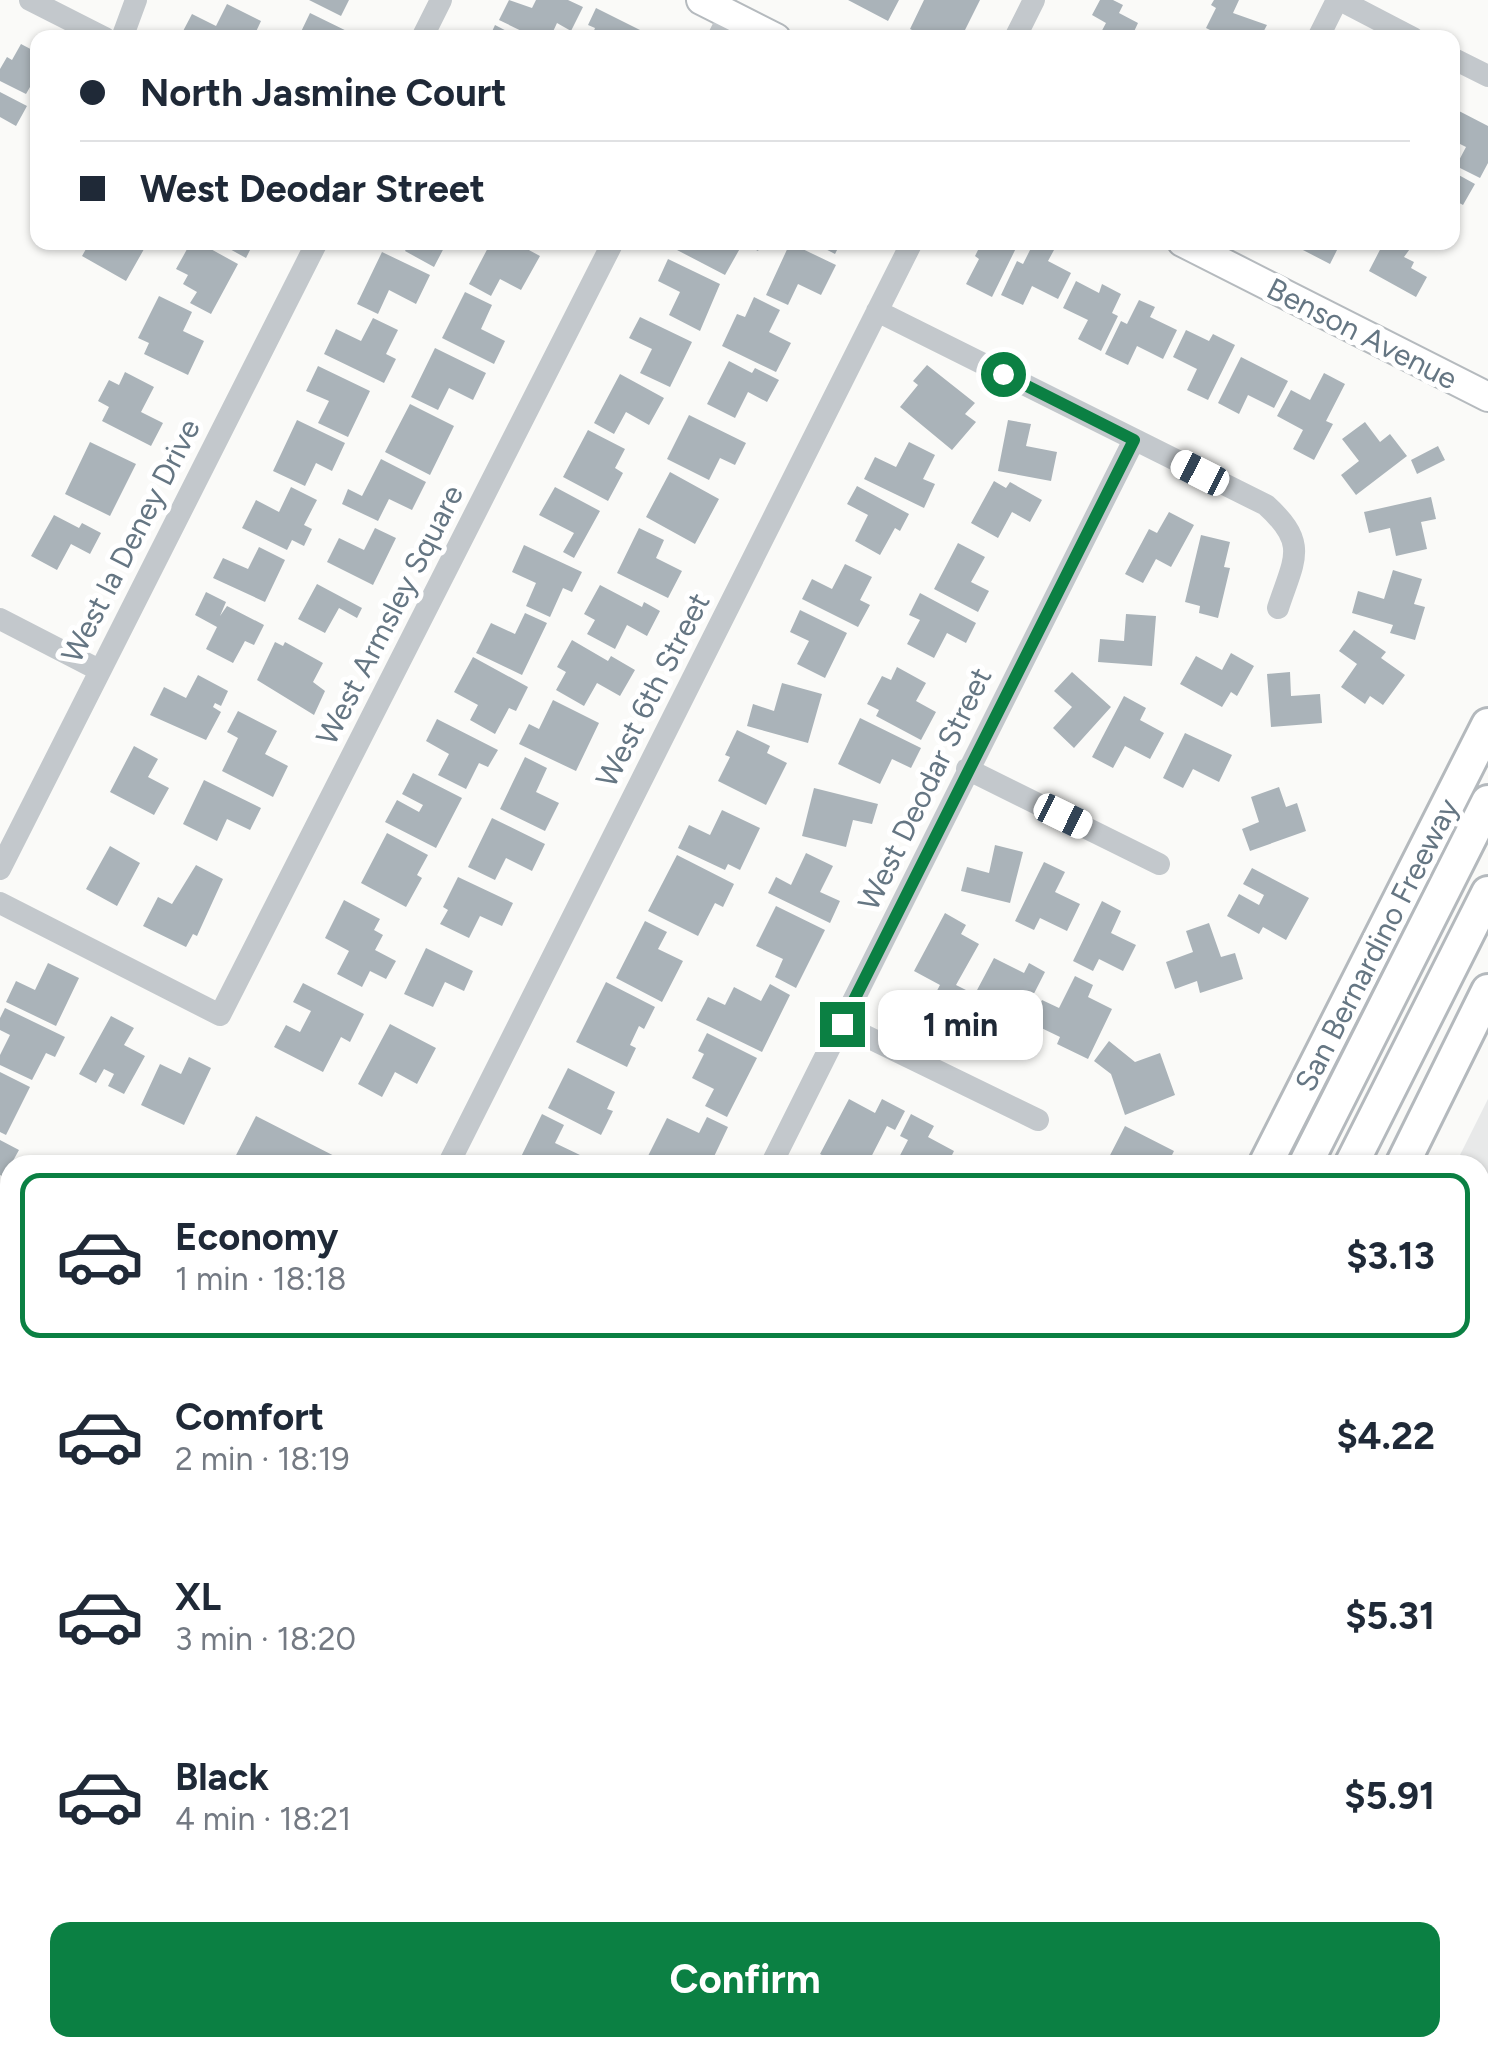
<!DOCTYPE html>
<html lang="en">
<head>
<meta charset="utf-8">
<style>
  :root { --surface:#fff; --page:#f6f6f7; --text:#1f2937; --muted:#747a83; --line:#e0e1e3; --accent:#0b8043 }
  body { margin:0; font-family:Figtree,sans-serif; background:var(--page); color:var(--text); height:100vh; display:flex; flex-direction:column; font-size:38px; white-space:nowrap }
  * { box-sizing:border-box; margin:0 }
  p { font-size:32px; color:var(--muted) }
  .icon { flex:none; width:55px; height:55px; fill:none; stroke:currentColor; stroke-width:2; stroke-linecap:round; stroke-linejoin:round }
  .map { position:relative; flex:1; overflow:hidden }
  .sheet { position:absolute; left:0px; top:1155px; width:1490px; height:902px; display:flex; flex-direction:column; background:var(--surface); border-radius:30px 30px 0 0; box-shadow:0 2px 8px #0004 }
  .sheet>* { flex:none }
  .top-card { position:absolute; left:30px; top:30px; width:1430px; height:220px; border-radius:20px; box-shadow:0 2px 8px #0004; display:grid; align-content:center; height:220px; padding:0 50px; background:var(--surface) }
  .end { position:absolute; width:45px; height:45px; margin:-22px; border:12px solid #0b8043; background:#fff; box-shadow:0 0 0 5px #fff }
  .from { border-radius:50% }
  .bubble { position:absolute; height:70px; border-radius:20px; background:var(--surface); box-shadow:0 2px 8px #0004; font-size:32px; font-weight:700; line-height:70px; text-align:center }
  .car { position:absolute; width:30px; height:60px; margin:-30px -15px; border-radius:12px; box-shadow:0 0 8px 2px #0007; background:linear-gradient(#fff 24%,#345 0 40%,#fff 0 76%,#345 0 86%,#fff 0) }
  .top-card b { display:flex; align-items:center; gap:35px; height:95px; font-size:38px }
  .top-card b+b { border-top:2px solid var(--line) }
  .top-card i { width:25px; height:25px; background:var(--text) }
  ul { padding:18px 0 0; list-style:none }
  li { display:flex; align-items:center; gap:30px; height:165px; margin:0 20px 15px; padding:0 30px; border:5px solid transparent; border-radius:20px }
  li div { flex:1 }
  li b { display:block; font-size:38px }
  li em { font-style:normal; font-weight:700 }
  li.on { border-color:var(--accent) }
  li>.icon { width:90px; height:90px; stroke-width:1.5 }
  .button { display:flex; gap:20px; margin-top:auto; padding:20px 50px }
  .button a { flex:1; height:115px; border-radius:20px; background:var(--accent); color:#fff; font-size:40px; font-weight:700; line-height:115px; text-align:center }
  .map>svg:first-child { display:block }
  .built { fill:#e8e9e9 }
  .building { fill:#aab3b9 }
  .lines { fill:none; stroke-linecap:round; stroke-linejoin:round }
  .major-casing { stroke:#b5babe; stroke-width:32 }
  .highway-casing { stroke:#b4b9bd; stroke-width:38 }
  .minor { stroke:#c3c8cc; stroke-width:22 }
  .major { stroke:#fff; stroke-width:28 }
  .highway { stroke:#fff; stroke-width:32 }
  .route { stroke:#0b8043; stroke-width:12 }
  .labels { text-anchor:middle; stroke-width:10; stroke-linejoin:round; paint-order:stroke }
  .street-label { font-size:30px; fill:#657683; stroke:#fff }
</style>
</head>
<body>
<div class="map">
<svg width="1488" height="2056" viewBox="0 0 1488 2056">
  <rect width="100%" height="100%" fill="#fafaf8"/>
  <path class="built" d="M 1488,1099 L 1488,1670 L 1480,1666 L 1480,1165 L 1455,1165 Z
    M 1011,2048 L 1444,2048 L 1439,2056 L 1006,2056 Z"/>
  <path class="building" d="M 309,0 L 349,0 L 341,16 Z
    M 509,0 L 532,8 L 536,0 L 568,0 L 583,7 L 571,31 L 557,23 L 550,38 L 536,38 L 499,20 Z
    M 848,0 L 899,0 L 888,21 Z
    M 924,0 L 980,0 L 961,38 L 928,38 L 910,29 Z
    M 1100,0 L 1113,0 L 1123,5 L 1119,13 L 1138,23 L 1131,38 L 1098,38 L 1106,23 L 1092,15 Z
    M 1214,0 L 1239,0 L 1233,13 L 1267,25 L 1260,38 L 1226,38 L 1206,28 L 1216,8 L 1211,5 Z
    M 227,4 L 261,21 L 253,38 L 181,35 L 192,14 L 216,26 Z
    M 596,8 L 656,38 L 591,38 L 595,28 L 588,25 Z
    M 310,13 L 361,38 L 298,38 Z
    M 495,25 L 520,38 L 489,38 Z
    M 21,44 L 38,53 L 38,73 L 26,94 L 0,81 L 0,69 L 7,57 L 12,60 Z
    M 0,92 L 27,106 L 16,126 L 0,117 Z
    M 1459,111 L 1488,126 L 1488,163 L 1480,178 L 1456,166 L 1466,147 L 1452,140 L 1452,114 L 1457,116 Z
    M 1455,173 L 1475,184 L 1463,205 L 1452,199 Z
    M 90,242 L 104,242 L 113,247 L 115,242 L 148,242 L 126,281 L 82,256 Z
    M 191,242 L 198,242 L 238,264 L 211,314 L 190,303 L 197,292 L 183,284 L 188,275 L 176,269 Z
    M 217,242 L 254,242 L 246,258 Z
    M 410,242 L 447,242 L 434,267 L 405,251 Z
    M 491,242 L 514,242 L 540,256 L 521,290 L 500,279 L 491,296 L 469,284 Z
    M 681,242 L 762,242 L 758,251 L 743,243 L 725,275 L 677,250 Z
    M 812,242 L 841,242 L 835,254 Z
    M 982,242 L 1019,242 L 992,297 L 966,284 L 979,259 L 975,256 Z
    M 1034,242 L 1054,250 L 1048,261 L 1071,273 L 1058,299 L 1032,286 L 1023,305 L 1001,295 L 1017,261 L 1023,264 Z
    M 1305,242 L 1341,242 L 1330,264 L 1301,249 Z
    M 1384,242 L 1415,242 L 1404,257 L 1414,262 L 1411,268 L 1427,277 L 1416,297 L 1369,271 Z
    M 790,243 L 836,265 L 821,295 L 798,284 L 788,305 L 766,295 Z
    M 382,252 L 430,275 L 416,304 L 389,290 L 378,314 L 357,304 Z
    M 668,259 L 720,284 L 700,331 L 669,315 L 680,292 L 658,281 Z
    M 1076,281 L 1099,293 L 1102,284 L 1121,294 L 1112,313 L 1118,316 L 1101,351 L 1078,339 L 1088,320 L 1063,308 Z
    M 465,292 L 492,305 L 481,329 L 505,341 L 494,364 L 442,338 Z
    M 159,296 L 192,312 L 183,331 L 204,341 L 188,375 L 144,354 L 149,343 L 138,338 Z
    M 754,297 L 780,310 L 769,332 L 791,343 L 776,372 L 722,346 L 737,314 L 745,317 Z
    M 1139,300 L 1155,307 L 1150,317 L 1177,330 L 1163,359 L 1137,346 L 1128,365 L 1105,354 L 1121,321 L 1127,324 Z
    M 640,317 L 692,342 L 670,387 L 640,373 L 652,349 L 629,338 Z
    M 373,318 L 398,330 L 386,354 L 396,359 L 384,383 L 324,354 L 336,329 L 361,341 Z
    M 1186,330 L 1209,341 L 1213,334 L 1235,345 L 1208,400 L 1187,390 L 1197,369 L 1173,357 Z
    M 435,348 L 486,373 L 473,400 L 449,388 L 438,410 L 411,397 Z
    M 1241,357 L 1288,381 L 1274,408 L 1248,395 L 1239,414 L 1218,403 Z
    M 729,361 L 752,373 L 755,368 L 779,380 L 767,402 L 748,392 L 735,418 L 707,404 Z
    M 927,365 L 975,403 L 965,414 L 976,422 L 952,450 L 900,407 L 918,385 L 913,381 Z
    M 318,366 L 370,391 L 348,437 L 318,423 L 329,401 L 306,391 Z
    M 125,372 L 154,387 L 141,412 L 163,423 L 151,446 L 102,421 L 109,407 L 98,401 L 109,380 L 119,385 Z
    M 1324,373 L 1345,384 L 1326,421 L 1333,424 L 1314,460 L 1293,449 L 1303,430 L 1277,416 L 1291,390 L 1310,400 Z
    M 620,374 L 664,398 L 649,425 L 626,412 L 614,434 L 594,423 Z
    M 410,404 L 454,426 L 430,475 L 385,452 Z
    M 689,415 L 746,443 L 735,465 L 720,458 L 709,480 L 667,459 Z
    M 297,420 L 345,443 L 332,471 L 316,463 L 305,486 L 273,471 Z
    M 1008,420 L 1031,424 L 1026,446 L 1057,452 L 1051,481 L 998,471 Z
    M 1365,422 L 1380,442 L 1390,434 L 1407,456 L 1356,495 L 1341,475 L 1359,461 L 1342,439 Z
    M 588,430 L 625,449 L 615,468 L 623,473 L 608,501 L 563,477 Z
    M 90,442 L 136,464 L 110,516 L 65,494 Z
    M 909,442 L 935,455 L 923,479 L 935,484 L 924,508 L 864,479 L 875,457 L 896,467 Z
    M 1438,446 L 1445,460 L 1417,474 L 1411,460 Z
    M 381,459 L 426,482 L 412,510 L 389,499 L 378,521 L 342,504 L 348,489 L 362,496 Z
    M 670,472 L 719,499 L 695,544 L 646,517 Z
    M 994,481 L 1006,488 L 1010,482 L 1042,500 L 1030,522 L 1012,512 L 998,538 L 971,523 Z
    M 857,486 L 909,514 L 900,531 L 895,528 L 880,555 L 855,541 L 868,515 L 847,504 Z
    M 291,487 L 317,500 L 304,525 L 312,529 L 304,546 L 292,540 L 287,550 L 242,528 L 256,500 L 279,512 Z
    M 555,487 L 600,511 L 574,558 L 563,552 L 574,533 L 539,515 Z
    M 1431,497 L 1436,519 L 1421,522 L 1427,549 L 1396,556 L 1390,528 L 1369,533 L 1364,512 Z
    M 1169,512 L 1194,525 L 1171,567 L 1156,559 L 1143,583 L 1125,574 L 1149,529 L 1157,533 Z
    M 54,515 L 79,528 L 82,523 L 101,533 L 90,554 L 71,544 L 57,570 L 31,556 Z
    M 375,528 L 396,538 L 373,585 L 327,562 L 339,538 L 364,550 Z
    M 639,528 L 664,540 L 656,558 L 682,571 L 668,598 L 617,573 Z
    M 1201,535 L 1230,542 L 1224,567 L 1230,568 L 1218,618 L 1199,613 L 1200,606 L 1185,602 Z
    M 958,543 L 985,557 L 971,582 L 989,591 L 978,612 L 934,589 Z
    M 524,545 L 582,572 L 572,592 L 563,588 L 550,617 L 526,606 L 536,583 L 512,572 Z
    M 259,547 L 285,560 L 265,602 L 213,578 L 223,558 L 248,569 Z
    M 845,564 L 872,577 L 860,600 L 870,605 L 858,627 L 802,599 L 812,579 L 832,589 Z
    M 1393,570 L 1422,579 L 1414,604 L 1425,607 L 1415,640 L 1390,633 L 1393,625 L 1352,613 L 1358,591 L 1384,599 Z
    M 317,584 L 362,608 L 357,618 L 339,608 L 325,633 L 298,619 Z
    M 600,585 L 642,607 L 644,602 L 660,611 L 647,636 L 627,625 L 615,649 L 587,634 L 595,620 L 584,614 Z
    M 206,592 L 226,602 L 220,616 L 227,606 L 264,625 L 254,645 L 245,641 L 233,663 L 206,649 L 217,627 L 195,615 Z
    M 920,593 L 976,623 L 966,643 L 947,633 L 934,658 L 907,644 L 920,620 L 909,615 Z
    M 800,610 L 847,633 L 825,678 L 797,664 L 809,641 L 790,632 Z
    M 525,613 L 547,623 L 522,675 L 476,653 L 491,623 L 515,634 Z
    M 1126,614 L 1156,616 L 1152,666 L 1098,662 L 1100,639 L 1124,641 Z
    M 1354,630 L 1386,652 L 1381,658 L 1405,675 L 1383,705 L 1370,696 L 1365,704 L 1341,687 L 1357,664 L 1339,651 Z
    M 572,640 L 608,661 L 611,656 L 635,670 L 620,696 L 597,683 L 584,706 L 556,690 L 566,672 L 557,667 Z
    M 275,642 L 283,646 L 285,642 L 323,663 L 313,682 L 325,691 L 314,715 L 257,680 Z
    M 1231,653 L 1254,666 L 1237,696 L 1231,692 L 1222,707 L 1180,684 L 1196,656 L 1222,670 Z
    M 473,657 L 528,687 L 516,711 L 509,708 L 495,734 L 470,720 L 478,705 L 454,692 Z
    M 897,667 L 926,683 L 916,701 L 936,712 L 921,740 L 876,716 L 879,710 L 867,704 L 882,676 L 891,680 Z
    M 1072,672 L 1111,707 L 1074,748 L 1053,728 L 1072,707 L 1054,691 Z
    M 1290,672 L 1291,696 L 1320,694 L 1322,723 L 1271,727 L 1267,674 Z
    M 198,675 L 228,691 L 221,706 L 215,703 L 213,707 L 221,712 L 206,740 L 150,715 L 164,687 L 186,698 Z
    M 782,683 L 822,694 L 808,743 L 747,726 L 753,704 L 774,711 Z
    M 1124,696 L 1146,708 L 1140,720 L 1164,733 L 1150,759 L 1125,746 L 1113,768 L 1092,757 Z
    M 553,700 L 599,723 L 576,771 L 519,744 L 529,724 L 539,729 Z
    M 238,711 L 277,731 L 265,754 L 288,766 L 273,797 L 222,771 L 238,738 L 227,732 Z
    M 860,718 L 921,748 L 911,768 L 892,759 L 880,784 L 838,764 Z
    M 437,719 L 498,750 L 488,767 L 479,763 L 466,789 L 438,775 L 449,754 L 426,741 Z
    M 737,730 L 770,746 L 767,753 L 787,763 L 766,805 L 718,781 L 730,757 L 725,755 Z
    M 1185,733 L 1232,755 L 1219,782 L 1193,769 L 1183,788 L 1163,778 Z
    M 134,746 L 158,759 L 148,777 L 169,788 L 154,815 L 110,792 Z
    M 525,757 L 547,768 L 536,792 L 559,803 L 545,831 L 500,809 Z
    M 413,773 L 462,798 L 436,848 L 385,822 L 397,800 L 419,812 L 423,805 L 402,794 Z
    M 204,780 L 261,808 L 250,830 L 227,819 L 217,841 L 183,824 Z
    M 1279,787 L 1286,807 L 1297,803 L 1306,831 L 1250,851 L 1242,829 L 1259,822 L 1251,797 Z
    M 814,788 L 878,804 L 872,824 L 853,820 L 846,847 L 802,836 Z
    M 722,810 L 760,828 L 740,870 L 728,864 L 725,870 L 678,848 L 689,825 L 710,835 Z
    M 492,818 L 545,844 L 532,871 L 506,858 L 495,880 L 468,867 Z
    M 387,833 L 428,855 L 417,875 L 422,878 L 406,907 L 361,883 Z
    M 995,845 L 1023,852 L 1010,903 L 961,891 L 967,867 L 989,873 Z
    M 110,846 L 140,863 L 117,906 L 86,889 Z
    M 806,853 L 833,866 L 820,892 L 840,901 L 830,923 L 768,893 L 776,877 L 791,885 Z
    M 677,855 L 734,884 L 723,907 L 715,903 L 698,936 L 648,911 Z
    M 1044,862 L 1065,872 L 1055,892 L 1080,904 L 1067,931 L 1040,918 L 1034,930 L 1015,921 Z
    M 196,865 L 223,879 L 197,936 L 193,934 L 186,947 L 143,926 L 158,897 L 172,904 Z
    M 1252,868 L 1309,898 L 1286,940 L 1263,927 L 1259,934 L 1227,916 L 1239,894 L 1259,905 L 1264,895 L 1243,884 Z
    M 458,877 L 513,903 L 502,926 L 480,916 L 469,938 L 440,924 L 448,910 L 443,907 Z
    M 344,900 L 380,919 L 374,930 L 383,935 L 375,950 L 396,961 L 386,979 L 370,971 L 362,987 L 337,974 L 349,951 L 325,938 Z
    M 1102,901 L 1121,911 L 1111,933 L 1136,945 L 1123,971 L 1099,959 L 1093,971 L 1073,961 Z
    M 776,906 L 825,930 L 796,988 L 775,977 L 783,959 L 756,946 Z
    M 945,913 L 966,925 L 961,934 L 979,944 L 956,985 L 966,990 L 956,1010 L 933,998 L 940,985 L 914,971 Z
    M 645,921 L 667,932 L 658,949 L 683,961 L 662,1002 L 616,978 Z
    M 1209,923 L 1221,957 L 1235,953 L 1243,979 L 1200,993 L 1197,981 L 1175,989 L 1166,962 L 1193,952 L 1186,931 Z
    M 426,948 L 473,971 L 464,991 L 445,982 L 433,1007 L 404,994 Z
    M 994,958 L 1024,973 L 1029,963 L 1045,972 L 1021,1019 L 1000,1008 L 993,1022 L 967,1009 Z
    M 48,963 L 79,978 L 56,1026 L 6,1002 L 16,981 L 35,990 Z
    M 1075,976 L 1093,985 L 1088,997 L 1112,1009 L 1088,1059 L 1057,1044 L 1060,1037 L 1031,1023 L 1042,1000 L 1059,1008 Z
    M 606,982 L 655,1007 L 644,1029 L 639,1026 L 630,1045 L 636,1048 L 627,1067 L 576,1042 Z
    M 303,983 L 364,1014 L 350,1042 L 341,1037 L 323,1072 L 274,1047 L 286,1025 L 300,1032 L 311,1011 L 293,1002 Z
    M 770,984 L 790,995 L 762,1052 L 696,1020 L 708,997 L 725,1005 L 734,987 L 761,1001 Z
    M 5,1008 L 65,1037 L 55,1057 L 46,1053 L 32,1080 L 0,1065 L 0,1055 L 10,1035 L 0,1030 L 0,1018 Z
    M 111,1016 L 134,1028 L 124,1045 L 145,1056 L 124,1094 L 108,1086 L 114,1074 L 104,1069 L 96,1083 L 79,1074 Z
    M 390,1024 L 436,1048 L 417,1084 L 395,1072 L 382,1097 L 358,1084 Z
    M 707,1033 L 757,1058 L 727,1117 L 705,1106 L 714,1089 L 692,1078 L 704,1054 L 698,1051 Z
    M 1109,1041 L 1135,1062 L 1160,1053 L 1175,1095 L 1125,1115 L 1111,1074 L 1094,1061 Z
    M 189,1057 L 211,1068 L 184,1125 L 141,1105 L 160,1064 L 181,1074 Z
    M 568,1068 L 615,1092 L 607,1109 L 613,1111 L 601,1135 L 548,1108 Z
    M 0,1072 L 30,1087 L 6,1135 L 0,1132 Z
    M 849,1099 L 875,1113 L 882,1099 L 905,1111 L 895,1130 L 887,1126 L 867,1165 L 843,1156 L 838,1164 L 820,1154 Z
    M 542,1114 L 564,1125 L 555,1143 L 580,1155 L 575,1165 L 517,1165 Z
    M 911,1114 L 934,1126 L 928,1137 L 954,1151 L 947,1165 L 895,1165 L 908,1140 L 900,1136 Z
    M 256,1116 L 352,1165 L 231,1165 Z
    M 707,1117 L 728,1127 L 710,1165 L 662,1165 L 647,1158 L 667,1118 L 699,1133 Z
    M 1125,1126 L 1174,1151 L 1167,1165 L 1105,1165 Z
    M 0,1140 L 19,1150 L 4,1177 L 0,1175 Z
    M 1480,1668 L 1488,1672 L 1488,1747 L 1480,1743 Z
    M 1480,1834 L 1488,1838 L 1488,1904 L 1480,1920 Z
    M 430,2048 L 485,2048 L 481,2056 L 446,2056 Z
    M 531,2048 L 557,2048 L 552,2056 L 527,2056 Z
    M 562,2048 L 593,2048 L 589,2056 L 557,2056 Z
    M 604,2048 L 634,2048 L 641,2051 L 638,2056 L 600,2056 Z
    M 1077,2048 L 1202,2048 L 1198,2056 L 1073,2056 Z"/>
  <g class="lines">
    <g class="major-casing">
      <path id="major" d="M 701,0 L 776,38
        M 1182,242 L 1488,397
        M 1483,2056 L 1488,2045"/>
    </g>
    <g class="highway-casing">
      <path id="highway" d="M 1265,1165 L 1488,725
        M 1305,1165 L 1488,802
        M 1351,1165 L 1488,893
        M 1402,1165 L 1488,991
        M 814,2056 L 819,2048
        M 858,2056 L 863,2048
        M 904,2056 L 909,2048
        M 949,2056 L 954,2048"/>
    </g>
    <path class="minor" d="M 30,0 L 105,38
      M 1340,0 L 1413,38
      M 122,38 L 136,0
      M 422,38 L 441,0
      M 718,38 L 730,14
      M 1015,38 L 1034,0
      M 1318,38 L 1337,0
      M 1452,58 L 1488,76
      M 877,311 L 1266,505 C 1309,544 1294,559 1278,608
      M 0,619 L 99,670
      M 967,769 L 1159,864
      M 0,869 L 317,242
      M 0,903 L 220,1015 L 613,242
      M 841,1024 L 1038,1120
      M 448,1165 L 912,242
      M 771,1165 L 1134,440
      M 0,1308 L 10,1314
      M 0,1886 L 10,1891
      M 325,2048 L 342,2056
      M 0,2053 L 10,2034"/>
    <use href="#major" class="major"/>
    <use href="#highway" class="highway"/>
  </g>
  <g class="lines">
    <path class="route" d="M 842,1024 L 1134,440 L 1003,374"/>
  </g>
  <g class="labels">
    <g class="street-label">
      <text transform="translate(1362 334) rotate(27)" y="10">Benson Avenue</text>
      <text transform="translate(131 541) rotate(-63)" y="10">West la Deney Drive</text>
      <text transform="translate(390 615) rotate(-63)" y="10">West Armsley Square</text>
      <text transform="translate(653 690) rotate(-63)" y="10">West 6th Street</text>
      <text transform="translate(925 789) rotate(-64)" y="10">West Deodar Street</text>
      <text transform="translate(1377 945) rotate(-63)" y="10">San Bernardino Freeway</text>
    </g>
  </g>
</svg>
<i class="end from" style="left:1003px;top:374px"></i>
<i class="end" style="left:842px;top:1024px"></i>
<div class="bubble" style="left:878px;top:990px;width:165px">1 min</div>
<i class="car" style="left:1200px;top:473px;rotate:297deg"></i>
<i class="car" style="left:1063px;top:816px;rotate:116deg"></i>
<div class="top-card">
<b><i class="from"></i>North Jasmine Court</b>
<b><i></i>West Deodar Street</b>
</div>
<section class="sheet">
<ul>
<li class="on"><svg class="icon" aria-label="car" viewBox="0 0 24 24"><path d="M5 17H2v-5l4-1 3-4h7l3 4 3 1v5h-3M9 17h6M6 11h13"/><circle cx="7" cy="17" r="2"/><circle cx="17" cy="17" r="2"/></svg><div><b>Economy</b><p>1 min · 18:18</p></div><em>$3.13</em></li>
<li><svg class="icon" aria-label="car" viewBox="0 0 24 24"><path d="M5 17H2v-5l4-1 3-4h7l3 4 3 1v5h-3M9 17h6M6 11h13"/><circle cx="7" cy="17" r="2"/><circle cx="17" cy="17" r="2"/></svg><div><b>Comfort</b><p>2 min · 18:19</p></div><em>$4.22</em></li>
<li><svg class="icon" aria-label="car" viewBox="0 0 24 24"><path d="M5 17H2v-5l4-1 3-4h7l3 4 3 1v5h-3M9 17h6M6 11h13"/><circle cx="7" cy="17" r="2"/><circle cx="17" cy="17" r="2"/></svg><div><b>XL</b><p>3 min · 18:20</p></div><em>$5.31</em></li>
<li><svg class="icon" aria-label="car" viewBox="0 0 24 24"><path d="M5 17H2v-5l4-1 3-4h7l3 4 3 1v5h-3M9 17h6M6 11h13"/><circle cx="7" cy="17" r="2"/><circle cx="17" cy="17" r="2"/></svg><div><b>Black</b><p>4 min · 18:21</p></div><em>$5.91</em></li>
</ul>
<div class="button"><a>Confirm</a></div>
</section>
</div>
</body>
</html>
